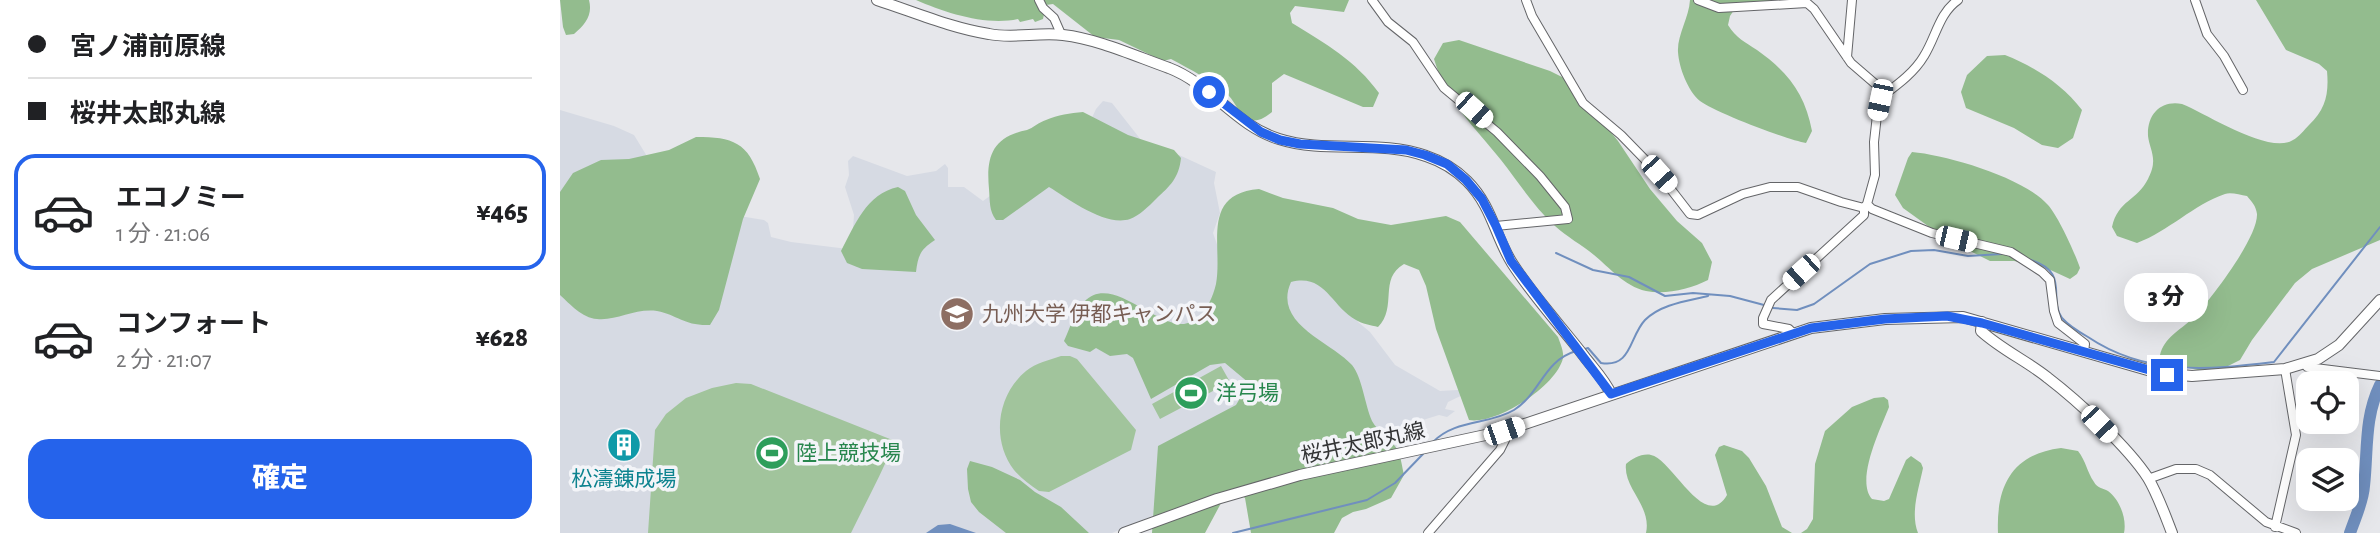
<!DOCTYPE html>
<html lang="ja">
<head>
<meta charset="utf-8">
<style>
  :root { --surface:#fff; --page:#f6f6f6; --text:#202124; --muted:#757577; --line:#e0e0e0; --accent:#2563eb }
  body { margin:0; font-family:"Alegreya Sans","Noto Sans JP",sans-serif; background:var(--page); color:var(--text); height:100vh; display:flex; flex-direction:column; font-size:26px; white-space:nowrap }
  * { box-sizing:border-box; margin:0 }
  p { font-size:23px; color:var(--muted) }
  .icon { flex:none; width:38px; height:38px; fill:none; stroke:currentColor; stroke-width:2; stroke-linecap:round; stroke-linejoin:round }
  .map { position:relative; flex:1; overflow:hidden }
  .side { display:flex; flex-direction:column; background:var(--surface); width:560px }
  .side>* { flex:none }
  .hud { display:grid; align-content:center; height:154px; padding:0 28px; background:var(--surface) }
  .buttons { position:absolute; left:1736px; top:371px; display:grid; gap:14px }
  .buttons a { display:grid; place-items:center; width:63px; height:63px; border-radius:14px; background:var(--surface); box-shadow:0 7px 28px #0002; font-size:35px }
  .end { position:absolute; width:32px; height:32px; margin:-16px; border:9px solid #2563eb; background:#fff; box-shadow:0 0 0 4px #fff }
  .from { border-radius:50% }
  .bubble { position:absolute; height:49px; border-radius:21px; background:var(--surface); box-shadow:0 7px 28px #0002; font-size:23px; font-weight:800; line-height:49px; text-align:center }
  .car { position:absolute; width:21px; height:42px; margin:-21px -10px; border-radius:9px; box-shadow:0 0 5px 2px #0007; background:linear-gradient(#fff 24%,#345 0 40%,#fff 0 76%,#345 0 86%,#fff 0) }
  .hud b { display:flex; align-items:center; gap:24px; height:66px; font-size:26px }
  .hud b+b { border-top:2px solid var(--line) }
  .hud i { width:18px; height:18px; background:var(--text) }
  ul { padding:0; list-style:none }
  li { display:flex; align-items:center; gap:21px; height:116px; margin:0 14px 10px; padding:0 14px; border:4px solid transparent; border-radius:21px }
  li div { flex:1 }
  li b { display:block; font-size:26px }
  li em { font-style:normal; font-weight:800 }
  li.on { border-color:var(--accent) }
  li>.icon { width:63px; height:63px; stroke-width:1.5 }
  .button { display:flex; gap:14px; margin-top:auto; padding:14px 28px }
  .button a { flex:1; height:80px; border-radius:21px; background:var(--accent); color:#fff; font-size:28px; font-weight:800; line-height:80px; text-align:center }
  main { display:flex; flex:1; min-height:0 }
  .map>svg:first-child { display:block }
  .built { fill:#d6dae3 }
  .green { fill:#a1c49c }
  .forest { fill:#93bc8e }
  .water { fill:#708fbe }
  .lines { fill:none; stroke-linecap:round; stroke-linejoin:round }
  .stream { stroke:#708fbe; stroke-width:2 }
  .river { stroke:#708fbe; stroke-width:12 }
  .minor-casing { stroke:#646568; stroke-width:10 }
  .major-casing { stroke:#646568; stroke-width:12 }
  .minor { stroke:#fff; stroke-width:8 }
  .major { stroke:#fff; stroke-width:10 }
  .route { stroke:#2563eb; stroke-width:9 }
  .labels { text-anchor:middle; stroke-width:7; stroke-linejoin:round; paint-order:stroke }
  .education-label { font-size:21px; fill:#785e54; stroke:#f3f4f8; text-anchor:start }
  .leisure-label { font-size:21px; fill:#27864d; stroke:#f3f4f8; text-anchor:start }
  .street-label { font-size:21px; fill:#333435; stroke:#f3f4f8 }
  .culture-label { font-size:21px; fill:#0d838f; stroke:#f3f4f8 }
</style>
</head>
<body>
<main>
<section class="side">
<div class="hud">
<b><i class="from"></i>宮ノ浦前原線</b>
<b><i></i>桜井太郎丸線</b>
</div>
<ul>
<li class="on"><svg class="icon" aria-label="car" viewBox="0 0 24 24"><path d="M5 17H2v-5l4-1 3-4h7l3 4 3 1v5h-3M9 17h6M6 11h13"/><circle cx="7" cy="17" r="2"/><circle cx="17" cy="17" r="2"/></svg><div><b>エコノミー</b><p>1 分 · 21:06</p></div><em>¥465</em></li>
<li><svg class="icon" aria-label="car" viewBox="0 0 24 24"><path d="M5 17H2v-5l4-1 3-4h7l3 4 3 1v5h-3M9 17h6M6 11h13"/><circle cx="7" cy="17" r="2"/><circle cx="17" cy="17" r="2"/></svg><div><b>コンフォート</b><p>2 分 · 21:07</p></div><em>¥628</em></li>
</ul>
<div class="button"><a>確定</a></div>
</section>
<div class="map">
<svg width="1820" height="533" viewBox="0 0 1820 533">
  <rect width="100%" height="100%" fill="#e6e7eb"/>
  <path class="built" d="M 543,101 L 552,103 L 585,145 L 616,159 L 619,155 L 656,172 L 654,183 L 660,213 L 653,233 L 665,267 L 714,244 L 793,310 L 798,322 L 810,332 L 835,365 L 880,391 L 915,389 L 888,402 L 885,409 L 895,411 L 887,417 L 879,415 L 850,424 L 853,432 L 831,451 L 599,513 L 552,533 L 0,533 L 0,110 L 54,126 L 74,135 L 96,171 L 167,214 L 204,220 L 208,223 L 211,237 L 231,242 L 296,250 L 300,235 L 293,229 L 294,215 L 285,187 L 289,175 L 288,161 L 293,156 L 347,176 L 376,171 L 385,164 L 388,168 L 388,187 L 404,187 L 423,201 L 530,122 L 536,109 Z"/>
  <path class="green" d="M 501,356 L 510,356 L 517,359 L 576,430 L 571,450 L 489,492 L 479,491 C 470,485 461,478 454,470 C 431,440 437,395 466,371 C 476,363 489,360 501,356 Z
    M 661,366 L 670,382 L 600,419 L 592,404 Z
    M 176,383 L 191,384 L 335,441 C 322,473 306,502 291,533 L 88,533 L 95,430 L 106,414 L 126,398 L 152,388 Z"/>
  <path class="forest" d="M 0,0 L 29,0 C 33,15 25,25 14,34 L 6,35 L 3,27 Z
    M 356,0 L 789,0 L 784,12 L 735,6 L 730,13 L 732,23 C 765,43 796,61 819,93 L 813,107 L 803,107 L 724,74 L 712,83 L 712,112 C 705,118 695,124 686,118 C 679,114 675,102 669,96 C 652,80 631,70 611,59 L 603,61 L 559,40 L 535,37 L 493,4 L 486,5 L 483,19 L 475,22 L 473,19 L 460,22 L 458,19 C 426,26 386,13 356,0 Z
    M 1130,0 L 1216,0 L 1200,7 L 1174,10 L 1170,16 L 1168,25 C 1176,38 1185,42 1197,50 C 1228,72 1245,94 1252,131 L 1246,143 C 1228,140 1154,112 1140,101 C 1128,91 1119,68 1118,52 C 1117,35 1129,18 1130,0 Z
    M 1696,0 L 1820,0 L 1820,240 L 1752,269 L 1735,283 L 1692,340 L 1680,360 L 1662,369 L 1642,371 L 1616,365 L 1605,360 L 1600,355 C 1604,338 1620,330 1632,319 C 1649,302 1698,238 1697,214 C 1696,206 1692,202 1687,196 C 1680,195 1671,192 1665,194 C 1633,205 1609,231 1577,243 L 1557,236 L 1552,227 C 1558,200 1577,201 1588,179 C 1590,175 1593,168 1593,163 C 1594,154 1589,145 1588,136 C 1587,114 1601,100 1622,104 C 1647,114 1709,155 1733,140 C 1739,137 1744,130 1749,125 C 1766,109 1769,93 1767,71 L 1759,64 L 1726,50 Z
    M 899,40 L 990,71 L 1010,81 L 1058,141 L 1090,189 L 1117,221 L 1142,243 L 1152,262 L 1148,280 C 1130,289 1106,295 1086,291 C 1064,286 1050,268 1034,255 C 1022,245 1007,237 995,226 C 974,207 959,183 941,160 C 914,126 887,103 874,59 L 883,43 Z
    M 1445,55 C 1475,67 1502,84 1522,110 L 1513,138 L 1498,148 L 1482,145 L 1454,128 L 1406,108 L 1401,92 L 1407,75 L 1427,56 Z
    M 523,112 L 568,135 L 614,150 L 621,158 C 619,178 610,186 596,199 C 589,206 579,216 570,219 C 545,227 509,199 489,187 L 443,220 L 436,220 C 429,211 430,201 429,189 C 426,157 432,137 467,130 C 473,128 479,122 486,120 C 498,115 510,113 523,112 Z
    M 136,137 C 173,137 188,142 200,179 L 183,219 L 159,310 L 150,325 C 124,326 118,315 97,311 C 75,308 57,321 37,319 C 22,318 10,304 0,295 L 0,192 L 13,173 L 41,160 L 69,159 L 109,150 Z
    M 1352,152 C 1387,155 1465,178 1488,205 C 1498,216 1515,253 1520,268 L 1517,274 L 1510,279 L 1484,267 L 1454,261 L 1430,261 L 1386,239 L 1343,208 L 1335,195 L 1348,158 Z
    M 338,187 L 345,191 L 356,215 L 375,240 C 361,249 358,255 356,272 L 302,269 L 287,263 L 281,251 C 295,225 306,194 338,187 Z
    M 699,189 L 723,198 L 773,208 L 798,219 L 831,225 L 886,216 L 900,222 L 998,337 C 1000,343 1004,351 1003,358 C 997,386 936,425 909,420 L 876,329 L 866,286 L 859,270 L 844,264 C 818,279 838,307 818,327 C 811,325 802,324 796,320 C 771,306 765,273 731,282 C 712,324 772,342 792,365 C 802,377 805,405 812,421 C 818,432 831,439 837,449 C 841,456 842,467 844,475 L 831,498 L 806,509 L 793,512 L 782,518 L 774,533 L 691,533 L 685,498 L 676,491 L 667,492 L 645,533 L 592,533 L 598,446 L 676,405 L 689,383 L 665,363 L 650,365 L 591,399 L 573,358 L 567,354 L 550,356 L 536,348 L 530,352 L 508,346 L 504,341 C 510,328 514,313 524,302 C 551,273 593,326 624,324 C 629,323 635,320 640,319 C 647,308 653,297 656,284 C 663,246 640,194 699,189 Z
    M 1324,397 L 1328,400 L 1329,407 C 1321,428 1295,480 1312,499 L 1324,501 L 1329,499 L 1346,460 L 1351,456 L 1361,463 L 1363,468 C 1359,488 1350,513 1358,533 L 1241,533 L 1247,529 L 1253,519 L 1255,464 L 1265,431 L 1292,407 L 1314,398 Z
    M 1164,445 L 1182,451 L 1189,458 L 1206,486 L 1222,527 L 1232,533 L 1086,533 C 1092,506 1063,488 1066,464 C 1072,459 1082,453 1091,455 C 1112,459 1145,533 1167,495 L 1155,455 L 1159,447 Z
    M 1501,448 L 1518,451 C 1526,461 1527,472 1534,482 C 1537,488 1543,488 1548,491 C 1560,500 1567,519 1564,533 L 1438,533 C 1436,486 1452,454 1501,448 Z
    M 410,461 L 432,467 L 460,480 L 475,492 L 501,507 L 529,533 L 446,533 L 419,512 L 411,502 L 408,489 L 407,469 Z"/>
  <path class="water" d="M 390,524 L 416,533 L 366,533 L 378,525 Z"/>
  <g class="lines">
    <path class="stream" d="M 996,253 L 1033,270 L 1069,277 L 1105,296 L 1133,293 L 1170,296 L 1204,305
      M 1468,259 C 1512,272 1487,297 1502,318 C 1509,326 1519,332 1528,337 C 1586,376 1648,370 1714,362 L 1820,227
      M 1213,308 L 1237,310 L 1254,304 L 1310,264 L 1351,251 L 1374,250 L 1408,256 L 1442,254
      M 1025,349 L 1028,348 L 1041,363 C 1072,368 1069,337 1085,320 C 1101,304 1127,301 1148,296
      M 873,442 C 895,419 929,425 954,410 C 981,393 983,361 1016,351
      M 673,533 L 807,500 L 835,483 L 863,454"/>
    <path class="river" d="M 1790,533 C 1795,518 1803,502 1804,486 C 1808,451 1804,418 1820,385"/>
    <g class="minor-casing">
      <path id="minor" d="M 479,0 L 483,8 L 494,18 L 501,34
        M 812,0 L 828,22 L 853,42 L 884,88 L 937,132 L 980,176 L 1005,207 L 1008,219 L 936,226
        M 966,0 L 972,16 L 1023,103 L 1061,135 L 1099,174 L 1130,214 L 1138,215 L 1183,194 L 1210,187 L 1238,187 L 1281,202 L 1304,208
        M 1138,0 L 1159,8 L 1247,3 L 1254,9 L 1291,63 L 1320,88 L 1314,142 L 1315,175 L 1307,204 L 1304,208 L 1304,215 L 1211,300 L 1203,318 L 1203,324 L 1229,329 L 1233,333
        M 1635,0 L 1647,34 L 1664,56 L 1683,90
        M 1287,57 L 1292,0
        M 1321,97 C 1337,85 1354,73 1364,56 C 1376,37 1379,13 1398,0
        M 1307,204 L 1312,209 L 1372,233 L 1451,252 L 1482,272 L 1490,280 L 1494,311 L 1498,323 L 1525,344 L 1524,351
        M 1745,364 L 1747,367 L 1820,376
        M 1588,479 L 1616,469 L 1636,469 L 1650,475 L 1706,522 L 1736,533
        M 1715,527 L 1736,435 L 1725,369
        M 868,533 L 940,450 L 945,440 L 944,431"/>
    </g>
    <g class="major-casing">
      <path id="major" d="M 317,0 C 354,12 391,28 429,34 C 453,39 478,32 503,35 C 538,39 575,56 609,68 C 651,84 676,126 719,139 C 766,154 820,139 866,156 C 881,161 895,169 907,181 C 932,206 935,236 952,263 C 973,296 1000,325 1024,356 C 1033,368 1045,380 1051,394
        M 1422,322 L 1421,331 C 1442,350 1467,361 1488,378 C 1518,401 1568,447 1588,478 C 1598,495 1605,515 1612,533
        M 564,533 L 657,499 L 740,475 L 944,431 L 1251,328 L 1325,319 L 1403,317 L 1598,373 L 1632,376 L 1725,369 L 1758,359 L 1779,345 L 1820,300"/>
    </g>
    <use href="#minor" class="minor"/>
    <use href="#major" class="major"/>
  </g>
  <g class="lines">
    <path class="route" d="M 649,92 L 701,132 L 720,140 L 740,144 L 846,150 L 865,155 L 887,164 L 906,180 L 922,199 L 936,226 L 951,261 L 1051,394 L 1251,328 L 1325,319 L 1387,316 L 1422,323 L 1607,375"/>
  </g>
  <defs>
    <g id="university-disc" transform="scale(1.75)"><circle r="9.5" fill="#8d6e63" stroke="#f3f4f8"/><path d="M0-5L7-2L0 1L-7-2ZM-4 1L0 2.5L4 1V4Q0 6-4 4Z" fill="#fff"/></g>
    <g id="stadium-disc" transform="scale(1.75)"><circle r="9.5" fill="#2e9e5b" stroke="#f3f4f8"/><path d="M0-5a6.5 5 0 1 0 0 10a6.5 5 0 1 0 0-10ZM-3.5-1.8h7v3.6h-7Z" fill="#fff"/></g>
    <g id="building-disc" transform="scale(1.75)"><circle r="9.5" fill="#0f9aa8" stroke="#f3f4f8"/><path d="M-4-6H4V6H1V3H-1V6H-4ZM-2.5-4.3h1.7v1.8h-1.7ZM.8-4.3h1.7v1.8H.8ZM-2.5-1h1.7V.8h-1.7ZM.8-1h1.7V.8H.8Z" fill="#fff"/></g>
  </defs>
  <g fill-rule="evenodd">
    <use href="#university-disc" x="397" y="314"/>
    <use href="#stadium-disc" x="631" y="393"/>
    <use href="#building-disc" x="64" y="445"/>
    <use href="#stadium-disc" x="212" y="453"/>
  </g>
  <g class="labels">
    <g class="education-label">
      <text x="422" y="321">九州大学 伊都キャンパス</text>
    </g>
    <g class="leisure-label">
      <text x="656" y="400">洋弓場</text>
      <text x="236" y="460">陸上競技場</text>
    </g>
    <g class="street-label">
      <text transform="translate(803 443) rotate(-12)" y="7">桜井太郎丸線</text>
    </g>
    <g class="culture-label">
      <text x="64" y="486">松濤錬成場</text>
    </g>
  </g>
</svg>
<div class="buttons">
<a><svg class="icon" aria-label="locate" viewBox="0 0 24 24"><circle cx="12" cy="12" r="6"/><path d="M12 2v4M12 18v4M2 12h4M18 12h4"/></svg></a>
<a><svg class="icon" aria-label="layers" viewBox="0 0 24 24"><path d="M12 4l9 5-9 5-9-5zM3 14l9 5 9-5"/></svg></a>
</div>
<i class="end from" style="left:649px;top:92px"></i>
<i class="end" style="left:1607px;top:375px"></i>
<div class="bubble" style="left:1564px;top:273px;width:84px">3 分</div>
<i class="car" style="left:1320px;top:100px;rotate:192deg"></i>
<i class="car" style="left:914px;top:110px;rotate:132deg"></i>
<i class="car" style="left:1099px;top:174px;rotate:138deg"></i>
<i class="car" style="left:1396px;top:239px;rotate:103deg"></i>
<i class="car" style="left:1241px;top:272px;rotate:228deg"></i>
<i class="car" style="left:1539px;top:424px;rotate:136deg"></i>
<i class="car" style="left:944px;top:431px;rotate:71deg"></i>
</div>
</main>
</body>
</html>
